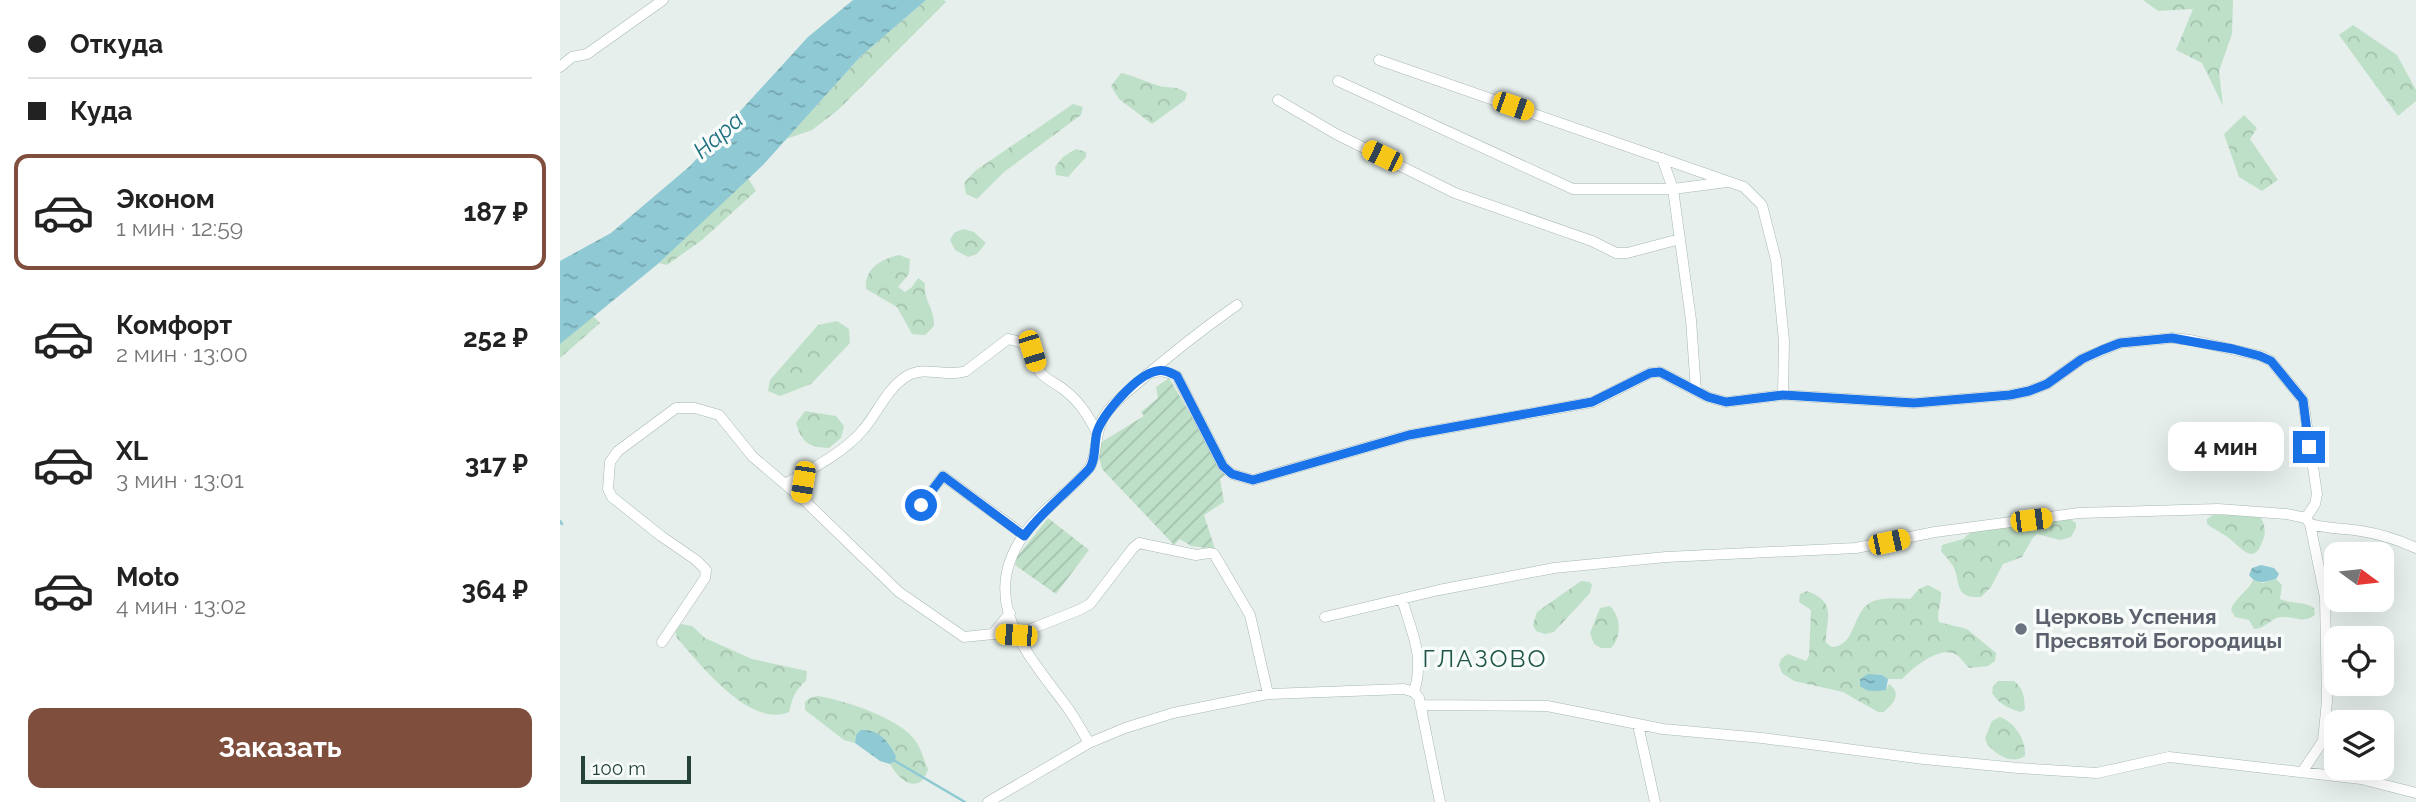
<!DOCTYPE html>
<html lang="ru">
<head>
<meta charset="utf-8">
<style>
  :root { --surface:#fff; --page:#f6f6f6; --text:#222; --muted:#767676; --line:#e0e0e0; --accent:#804e3d }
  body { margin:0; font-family:Raleway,sans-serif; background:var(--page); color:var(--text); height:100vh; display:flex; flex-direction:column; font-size:26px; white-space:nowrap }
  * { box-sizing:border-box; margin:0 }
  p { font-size:23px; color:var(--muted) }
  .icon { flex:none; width:38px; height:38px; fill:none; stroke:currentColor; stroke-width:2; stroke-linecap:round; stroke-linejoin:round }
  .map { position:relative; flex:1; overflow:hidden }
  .drawer { display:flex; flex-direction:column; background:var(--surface); width:560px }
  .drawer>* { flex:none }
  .top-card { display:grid; align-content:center; height:154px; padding:0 28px; background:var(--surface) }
  .needle { width:46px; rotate:105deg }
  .tools { position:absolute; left:1764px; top:542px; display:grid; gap:14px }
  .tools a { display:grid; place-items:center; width:70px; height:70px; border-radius:14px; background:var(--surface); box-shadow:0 7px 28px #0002; font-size:35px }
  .scale { position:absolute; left:21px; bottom:18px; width:110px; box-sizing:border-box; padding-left:7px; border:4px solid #24423a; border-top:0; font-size:19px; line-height:24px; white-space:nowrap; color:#24423a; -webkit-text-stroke:5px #f7fbf9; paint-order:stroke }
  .end { position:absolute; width:32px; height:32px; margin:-16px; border:9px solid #1a73e8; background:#fff; box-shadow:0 0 0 4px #fff }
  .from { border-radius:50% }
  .bubble { position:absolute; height:49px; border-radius:14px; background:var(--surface); box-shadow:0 7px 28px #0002; font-size:23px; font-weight:700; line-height:49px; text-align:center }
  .car { position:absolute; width:21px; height:42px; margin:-21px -10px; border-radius:9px; box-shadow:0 0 5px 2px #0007; background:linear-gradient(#f5c518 24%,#345 0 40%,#f5c518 0 76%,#345 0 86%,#f5c518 0) }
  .top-card b { display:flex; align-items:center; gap:24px; height:66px; font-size:26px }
  .top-card b+b { border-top:2px solid var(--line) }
  .top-card i { width:18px; height:18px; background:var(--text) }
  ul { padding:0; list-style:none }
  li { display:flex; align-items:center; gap:21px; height:116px; margin:0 14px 10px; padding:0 14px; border:4px solid transparent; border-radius:14px }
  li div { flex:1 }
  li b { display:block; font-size:26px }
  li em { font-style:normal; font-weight:700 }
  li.active { border-color:var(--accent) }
  li>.icon { width:63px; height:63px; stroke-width:1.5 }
  .primary-button { display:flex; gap:14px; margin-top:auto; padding:14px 28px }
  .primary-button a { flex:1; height:80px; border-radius:14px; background:var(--accent); color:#fff; font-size:28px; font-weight:700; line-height:80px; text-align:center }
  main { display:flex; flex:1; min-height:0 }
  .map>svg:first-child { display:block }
  .forest { fill:url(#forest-crowns) }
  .garden { fill:url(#garden-furrows) }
  .water { fill:url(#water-ripples) }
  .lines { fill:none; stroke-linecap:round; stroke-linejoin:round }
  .stream { stroke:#8ec9d4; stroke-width:2.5 }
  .minor-casing { stroke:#a8b8b2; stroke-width:11 }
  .minor { stroke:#fff; stroke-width:10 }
  .route { stroke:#1a73e8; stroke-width:9 }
  .worship-dot { fill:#6b7280; stroke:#f7fbf9; stroke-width:2.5 }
  .labels { text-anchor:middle; stroke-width:7; stroke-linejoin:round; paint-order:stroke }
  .worship-label { font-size:21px; font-weight:bold; fill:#5b616d; stroke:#f7fbf9; text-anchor:start }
  .water-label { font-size:23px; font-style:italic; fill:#1c6f80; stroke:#f7fbf9 }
  .quarter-label { font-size:24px; letter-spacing:2px; fill:#1f5548; stroke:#f7fbf9 }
</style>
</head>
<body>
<main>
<section class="drawer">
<div class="top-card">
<b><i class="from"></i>Откуда</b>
<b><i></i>Куда</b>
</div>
<ul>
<li class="active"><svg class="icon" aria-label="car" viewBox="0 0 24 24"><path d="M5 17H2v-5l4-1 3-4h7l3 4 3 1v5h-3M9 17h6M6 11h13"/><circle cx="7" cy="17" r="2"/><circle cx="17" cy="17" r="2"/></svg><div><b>Эконом</b><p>1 мин · 12:59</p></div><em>187 ₽</em></li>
<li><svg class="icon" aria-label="car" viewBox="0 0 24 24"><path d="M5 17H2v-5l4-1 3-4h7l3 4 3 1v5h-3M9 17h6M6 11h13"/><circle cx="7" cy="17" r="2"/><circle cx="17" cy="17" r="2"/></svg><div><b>Комфорт</b><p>2 мин · 13:00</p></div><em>252 ₽</em></li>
<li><svg class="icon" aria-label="car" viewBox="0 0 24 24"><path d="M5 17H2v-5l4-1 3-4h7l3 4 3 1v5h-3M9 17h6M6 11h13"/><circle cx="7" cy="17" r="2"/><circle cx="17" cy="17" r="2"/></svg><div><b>XL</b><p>3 мин · 13:01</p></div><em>317 ₽</em></li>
<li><svg class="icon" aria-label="car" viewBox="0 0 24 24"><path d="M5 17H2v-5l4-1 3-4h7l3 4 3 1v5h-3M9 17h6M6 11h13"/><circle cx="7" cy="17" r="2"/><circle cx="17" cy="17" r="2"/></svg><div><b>Moto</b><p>4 мин · 13:02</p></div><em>364 ₽</em></li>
</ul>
<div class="primary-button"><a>Заказать</a></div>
</section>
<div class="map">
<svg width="1856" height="802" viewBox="0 0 1856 802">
  <defs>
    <pattern id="forest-crowns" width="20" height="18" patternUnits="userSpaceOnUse" patternTransform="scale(1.75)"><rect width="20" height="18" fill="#bfe0c8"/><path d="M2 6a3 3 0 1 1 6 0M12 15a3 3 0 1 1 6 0" fill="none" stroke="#a4c1ad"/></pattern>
    <pattern id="garden-furrows" width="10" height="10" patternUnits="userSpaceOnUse" patternTransform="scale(1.75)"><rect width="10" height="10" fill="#bfe0c8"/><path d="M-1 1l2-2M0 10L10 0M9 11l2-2" fill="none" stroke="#a4c1ad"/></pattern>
    <pattern id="water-ripples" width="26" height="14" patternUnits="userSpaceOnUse" patternTransform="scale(1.75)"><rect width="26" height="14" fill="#8ec9d4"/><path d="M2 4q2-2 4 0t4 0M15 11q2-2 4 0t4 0" fill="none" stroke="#74a5ad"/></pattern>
  </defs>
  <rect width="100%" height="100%" fill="#e6efeb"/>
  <path class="forest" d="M 366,0 L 384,0 L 386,2 L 278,110 L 252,130 L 226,139 L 301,56 Z
    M 1583,0 L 1673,0 L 1672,34 L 1659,71 L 1663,106 L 1642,63 L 1616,50 L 1633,9 L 1598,11 Z
    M 1793,25 L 1837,55 L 1856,90 L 1856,101 L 1838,116 L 1779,35 Z
    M 561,73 C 575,76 586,82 600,86 C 612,89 615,85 627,93 L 625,100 L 592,124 L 559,99 L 551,86 Z
    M 513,104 L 523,107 L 521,115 L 444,172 L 417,199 L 406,194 L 404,183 L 415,171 Z
    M 1684,115 L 1697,128 L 1690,139 L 1718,180 L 1702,191 L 1679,177 L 1664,134 Z
    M 516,149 L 526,152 L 526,157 L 508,177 L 496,175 L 495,167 L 503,157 Z
    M 188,178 L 196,191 L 142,240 L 107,265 L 99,263 Z
    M 403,229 L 414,232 L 426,243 L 417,254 L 408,257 L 395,250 L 390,240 L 394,233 Z
    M 339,255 L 350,259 L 349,274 L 338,287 L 345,292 L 352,287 L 358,278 L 365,283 C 363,300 375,310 374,326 L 365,335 L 352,334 L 337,307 L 306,289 C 304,269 321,259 339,255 Z
    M 33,316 L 40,323 L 0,358 L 0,344 Z
    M 277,321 L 289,329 L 290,343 L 251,384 L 220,396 L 208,391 L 210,380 L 258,325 Z
    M 245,411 L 276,416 L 284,426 L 281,438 L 269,448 C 249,447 242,443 236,423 Z
    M 1690,514 L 1701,518 C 1705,525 1706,532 1703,540 C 1693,569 1680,545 1666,536 C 1659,531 1653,529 1647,524 L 1647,519 L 1653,515 Z
    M 1509,518 L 1516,523 L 1516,528 L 1511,537 L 1500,540 L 1477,534 L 1472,539 L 1462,557 L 1443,564 L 1431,587 L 1421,597 C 1393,598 1402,584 1393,566 C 1390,561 1385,556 1381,551 L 1382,545 L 1403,539 L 1412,531 Z
    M 1716,579 L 1722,585 L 1720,599 C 1731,604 1743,601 1754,608 L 1755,615 C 1743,624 1734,616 1720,617 C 1710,619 1705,629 1694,629 L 1689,620 L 1675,617 L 1671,610 C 1674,598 1688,592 1693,580 L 1703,583 Z
    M 1021,581 L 1030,582 L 1032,585 L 1030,593 L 994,632 L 985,634 L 976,631 L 973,625 L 977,612 Z
    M 1368,585 L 1381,592 C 1382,602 1376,613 1379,622 L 1407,629 L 1436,653 L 1435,661 L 1428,666 L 1409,668 C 1405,664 1401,658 1397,655 C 1380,644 1353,668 1342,679 L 1328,679 L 1322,675 L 1326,690 L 1329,684 C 1342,693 1334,703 1324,712 L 1318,712 L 1283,692 L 1234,681 L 1222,673 L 1219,665 L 1221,659 L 1228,654 L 1246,661 L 1249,656 L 1251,610 L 1239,602 L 1240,594 L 1247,591 C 1279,603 1265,620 1266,643 L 1272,647 C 1296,646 1292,612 1311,602 C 1322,597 1338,598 1350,599 L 1359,589 Z
    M 1050,606 C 1061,617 1062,637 1051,648 L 1041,648 L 1034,644 L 1030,633 L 1040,608 Z
    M 120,624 L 132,626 L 145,638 L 192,659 L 247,671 L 246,681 C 235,689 232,699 229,712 C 190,729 139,663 117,638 L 115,630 Z
    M 1438,681 L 1454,681 C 1464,689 1464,696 1465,709 L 1461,712 C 1449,709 1439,704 1432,693 L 1433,686 Z
    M 258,696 C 284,700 343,719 357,743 C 362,751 364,761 368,769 C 360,796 339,781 330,764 L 335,761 L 296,735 L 295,743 L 284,740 L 245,710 L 245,702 L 250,698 Z
    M 1440,717 C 1455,723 1466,739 1465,756 C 1451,765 1437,755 1427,744 L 1425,738 L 1432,721 Z"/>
  <path class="garden" d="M 609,378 L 666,475 L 660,479 L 664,502 L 644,515 L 655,549 L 631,546 L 620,539 L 614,545 L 542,469 L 539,456 L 540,443 L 584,416 L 581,412 L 598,398 L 596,387 Z
    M 488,518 L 529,550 L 496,594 L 455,565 L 457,557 Z"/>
  <path class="water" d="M 293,0 L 366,0 L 301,56 L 203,165 L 99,263 L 0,344 L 0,261 L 51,233 L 130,166 L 248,37 Z
    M 1701,565 L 1714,568 L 1719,574 L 1716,579 C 1705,582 1696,585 1689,575 L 1692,568 Z
    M 1308,674 L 1322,675 L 1328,679 L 1326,690 C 1316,691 1308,693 1300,686 L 1300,679 Z
    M 301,730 C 320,730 327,740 336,756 L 335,761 L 330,764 L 320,761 L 295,743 L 296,735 Z"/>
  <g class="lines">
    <path class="stream" d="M 0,521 L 2,524
      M 335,761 L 405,802"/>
    <g class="minor-casing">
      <path id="minor" d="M 819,60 L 1184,187 L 1202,205 L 1216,260 L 1224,341 L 1223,395
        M 0,67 L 12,57 L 27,54 L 103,0
        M 778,81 L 1013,189 L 1113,189 L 1167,182
        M 718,100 L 776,134 L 895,193 L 1032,241 L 1056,253 L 1067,253 L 1120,239
        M 1102,158 L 1113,189 L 1131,320 L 1136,391
        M 587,374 C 599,370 606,371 617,376 L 663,466 L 672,474 L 693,480 L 849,435 L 1033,402 L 1090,373 L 1100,372 L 1148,397 L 1166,402 L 1223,395 L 1354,403 L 1450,395 L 1469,391 L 1487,384 L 1522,359 L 1560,343 L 1612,338 L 1631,340 L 1701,356 L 1711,361 L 1743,400 L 1757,494 L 1755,504 L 1746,518
        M 225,484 C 251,469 282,454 302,431 C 318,413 326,389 347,376 C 365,365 387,378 406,371 L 448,339 C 477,344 467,355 480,372 C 486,380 496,383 503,389 C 519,401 528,415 537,433
        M 361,505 L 383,476 L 464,535
        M 1750,524 C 1767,529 1784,528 1801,531 C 1819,534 1839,540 1856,548
        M 842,599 C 852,634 865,656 854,692
        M 765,617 L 879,590 L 994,568 L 1106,557 L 1296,548 L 1375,532 L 1519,513 L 1658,509 L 1726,514 L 1746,518 L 1750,524 L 1765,597 L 1767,701 L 1763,741 L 1742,772
        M 433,634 L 450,613
        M 102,642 L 145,578 L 146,570 L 136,560 L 101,536 L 52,497 L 48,489 L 50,462 L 58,451 L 116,408 L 135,408 L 159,415 L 193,457 L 245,501 L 339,592 L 404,637 L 433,634 L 456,635 L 519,610 L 530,604 L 573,548 L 579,543 L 636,555 L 649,553 L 654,554 L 690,615 L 708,694
        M 860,705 L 987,706 L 1103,729 L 1202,738 L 1364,759 L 1458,768 L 1537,773 L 1609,757 L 1801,779 L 1856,793
        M 1078,725 L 1095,802
        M 529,743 C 522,731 515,718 507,707 C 463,648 413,595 472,524 C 489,504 513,489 529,468 C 537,459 535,432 543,418 C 550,406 562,396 573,387 C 606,358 641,330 677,305
        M 428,802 L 529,743 L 565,728 L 613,713 L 708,694 L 844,689 L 854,692 L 859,698 L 880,802"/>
    </g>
    <use href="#minor" class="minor"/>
  </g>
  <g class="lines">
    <path class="route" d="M 361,505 L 383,476 L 464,536 C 483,510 508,492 529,469 C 536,461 534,443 537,432 C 543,414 577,374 597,371 C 604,369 611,373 617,376 L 663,466 L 672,474 L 693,480 L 849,435 L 1032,402 L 1090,373 L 1100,372 L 1148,397 L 1166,402 L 1223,395 L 1354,403 L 1450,395 L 1469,391 L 1487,384 L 1522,359 L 1542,350 L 1560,343 L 1612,338 L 1673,349 L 1700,356 L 1711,361 L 1743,400 L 1749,447"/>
  </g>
  <circle class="worship-dot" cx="1461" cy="629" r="7"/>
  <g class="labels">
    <g class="worship-label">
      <text x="1475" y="624">Церковь Успения<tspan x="1475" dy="24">Пресвятой Богородицы</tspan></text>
    </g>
    <g class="water-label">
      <text transform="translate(158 135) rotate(-41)" y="8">Нара</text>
    </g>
    <g class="quarter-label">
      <text x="925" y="667">ГЛАЗОВО</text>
    </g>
  </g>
</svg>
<div class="tools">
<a><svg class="needle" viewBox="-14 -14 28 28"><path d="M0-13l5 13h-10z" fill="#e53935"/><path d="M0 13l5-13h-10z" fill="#767676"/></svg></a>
<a><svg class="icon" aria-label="locate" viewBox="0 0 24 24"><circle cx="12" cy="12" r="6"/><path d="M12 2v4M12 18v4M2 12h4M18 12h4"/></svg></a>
<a><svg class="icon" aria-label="layers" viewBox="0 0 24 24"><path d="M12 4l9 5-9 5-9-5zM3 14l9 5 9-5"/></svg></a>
</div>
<div class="scale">100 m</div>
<i class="end from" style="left:361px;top:505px"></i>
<i class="end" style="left:1749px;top:447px"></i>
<div class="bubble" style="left:1608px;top:422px;width:116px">4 мин</div>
<i class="car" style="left:953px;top:106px;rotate:109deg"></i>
<i class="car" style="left:822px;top:156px;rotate:296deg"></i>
<i class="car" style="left:472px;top:351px;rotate:163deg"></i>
<i class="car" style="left:243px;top:482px;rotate:189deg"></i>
<i class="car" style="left:1471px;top:520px;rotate:83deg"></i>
<i class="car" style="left:1329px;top:542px;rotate:78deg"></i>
<i class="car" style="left:456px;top:635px;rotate:274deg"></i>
</div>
</main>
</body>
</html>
